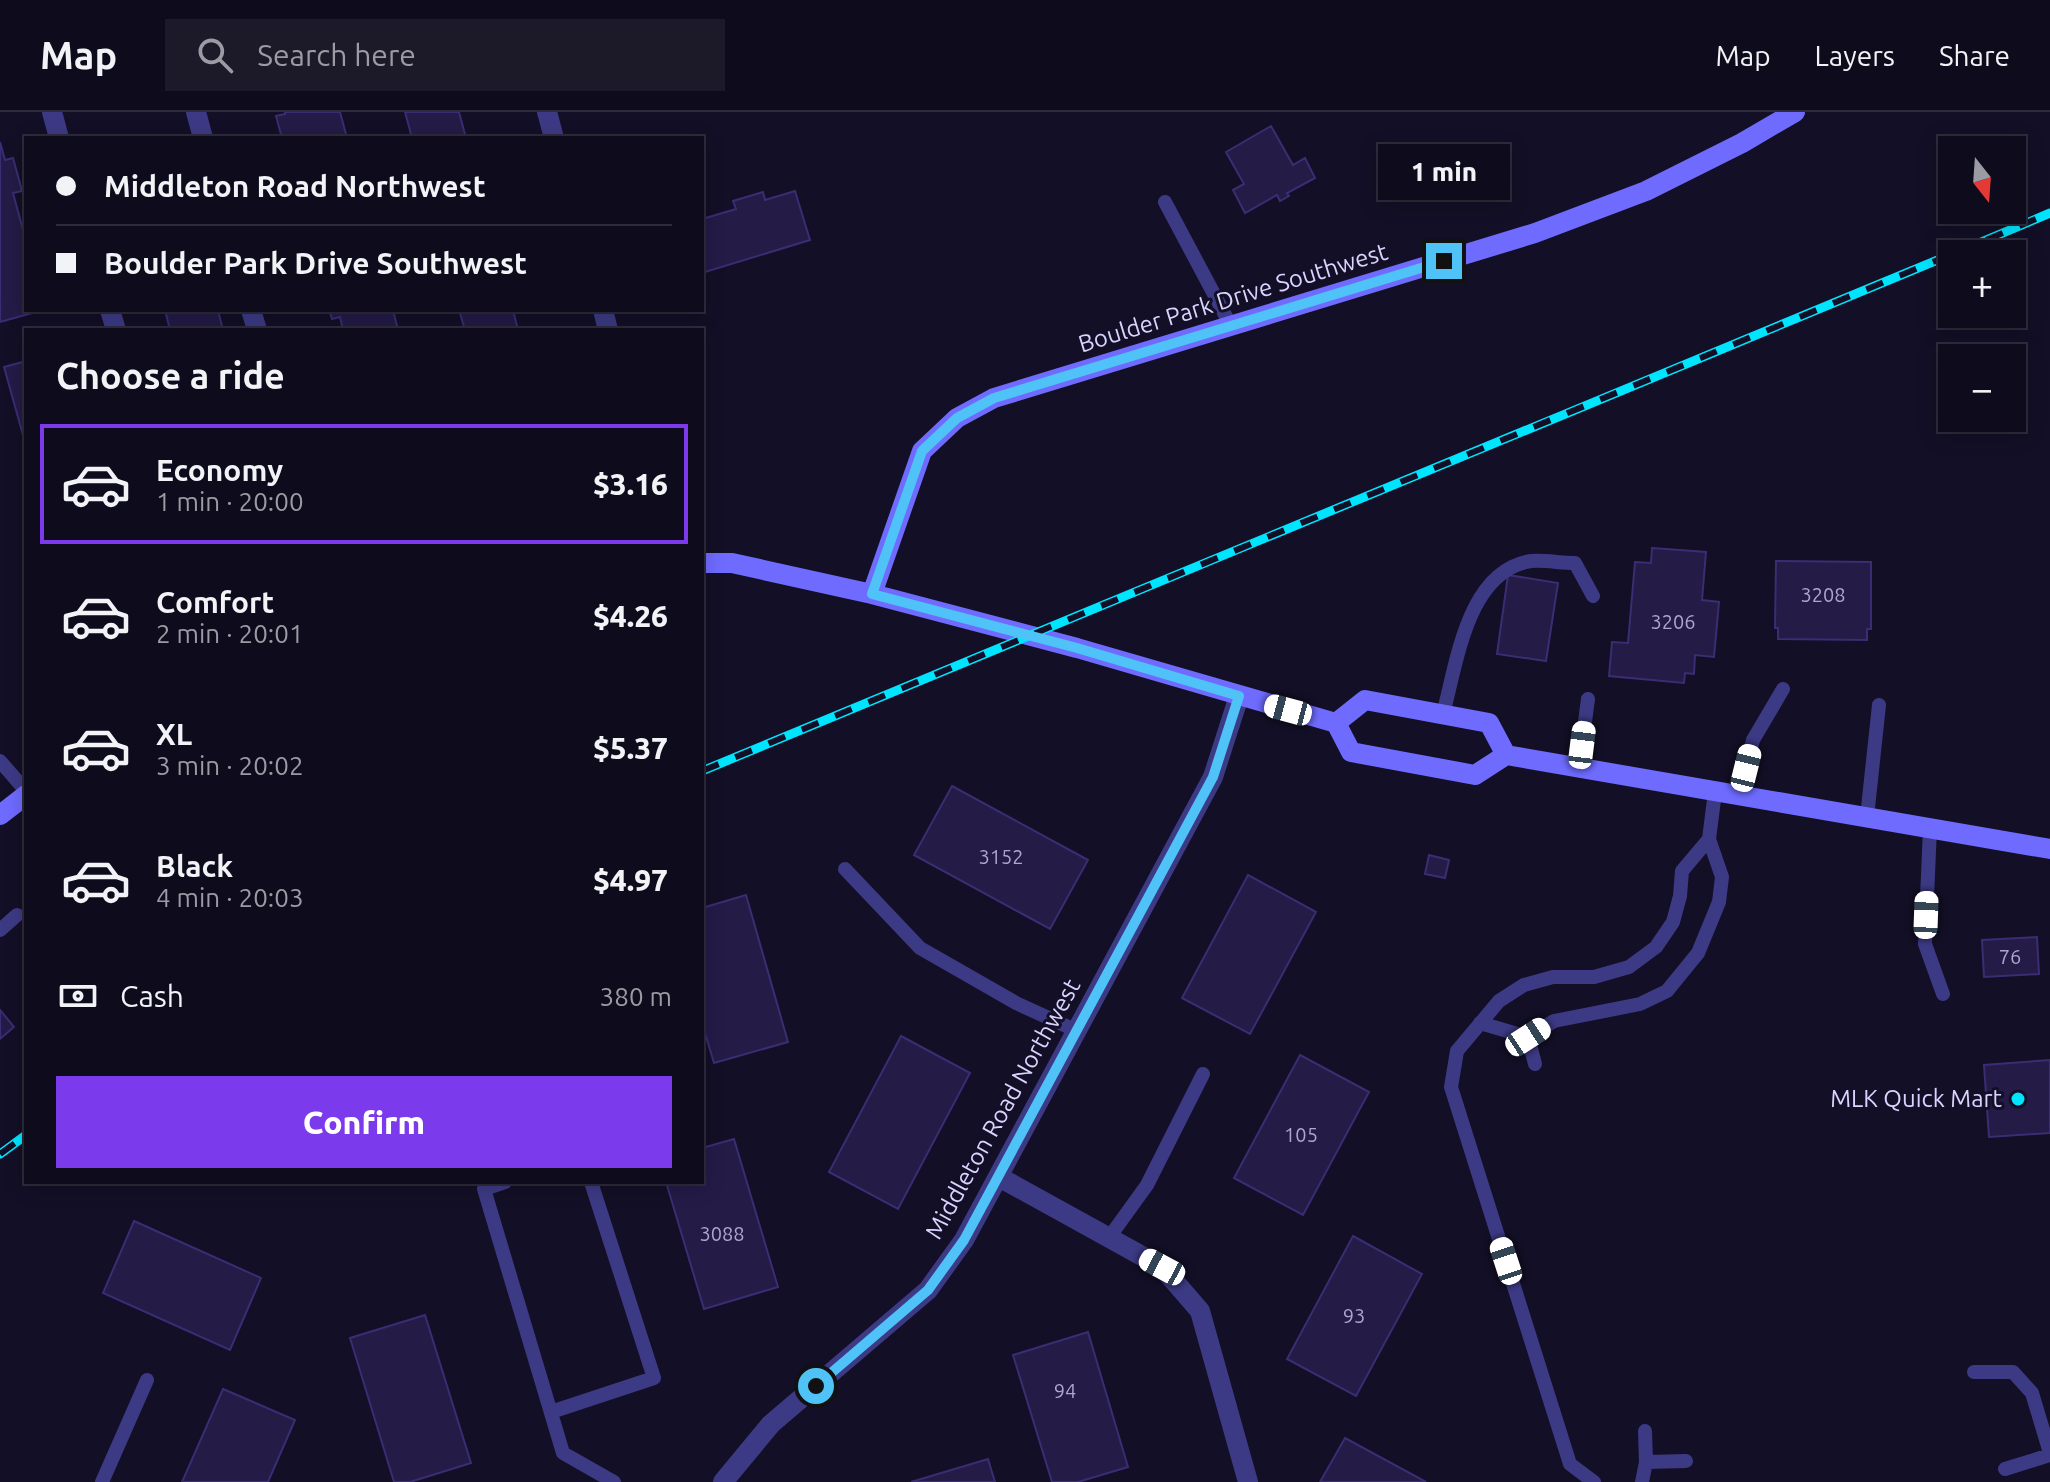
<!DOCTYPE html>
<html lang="en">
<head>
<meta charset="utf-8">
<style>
  :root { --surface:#0e0b1c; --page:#1c1929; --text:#f1f3f6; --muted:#9b9ba3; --line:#2e2b3b; --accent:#7c3aed }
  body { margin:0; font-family:Ubuntu,sans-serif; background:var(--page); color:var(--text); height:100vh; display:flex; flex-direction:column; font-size:30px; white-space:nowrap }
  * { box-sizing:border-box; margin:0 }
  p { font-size:26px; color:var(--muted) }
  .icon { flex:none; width:44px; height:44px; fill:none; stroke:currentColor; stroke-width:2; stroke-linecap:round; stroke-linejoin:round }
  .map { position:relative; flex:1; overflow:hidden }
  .details { position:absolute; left:24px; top:216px; width:680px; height:856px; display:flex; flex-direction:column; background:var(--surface); border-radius:0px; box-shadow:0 4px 20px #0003,0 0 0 2px var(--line) }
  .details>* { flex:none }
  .hud { position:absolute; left:24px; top:24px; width:680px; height:176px; border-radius:0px; box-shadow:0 4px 20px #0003,0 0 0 2px var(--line); display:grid; align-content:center; height:176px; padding:0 32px; background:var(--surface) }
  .needle { width:52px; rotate:163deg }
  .tools { position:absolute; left:1938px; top:24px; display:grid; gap:16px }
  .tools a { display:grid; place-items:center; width:88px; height:88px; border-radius:0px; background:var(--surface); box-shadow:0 4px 20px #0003,0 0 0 2px var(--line); font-size:40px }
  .end { position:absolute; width:36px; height:36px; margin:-18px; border:10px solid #4fc3f7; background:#111; box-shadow:0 0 0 4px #111 }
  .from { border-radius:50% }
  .bubble { position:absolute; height:56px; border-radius:0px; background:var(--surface); box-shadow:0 4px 20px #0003,0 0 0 2px var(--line); font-size:26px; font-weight:800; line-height:56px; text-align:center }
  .car { position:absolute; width:24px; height:48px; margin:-24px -12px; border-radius:10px; box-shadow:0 0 6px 2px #0007; background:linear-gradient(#fff 24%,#345 0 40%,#fff 0 76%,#345 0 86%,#fff 0) }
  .hud b { display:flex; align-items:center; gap:28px; height:76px; font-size:30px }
  .hud b+b { border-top:2px solid var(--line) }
  .hud i { width:20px; height:20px; background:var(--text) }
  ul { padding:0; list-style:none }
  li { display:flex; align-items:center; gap:24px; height:120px; margin:0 16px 12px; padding:0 16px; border:4px solid transparent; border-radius:0px }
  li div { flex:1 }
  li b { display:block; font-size:30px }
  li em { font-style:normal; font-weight:800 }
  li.active { border-color:var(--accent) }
  li>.icon { width:72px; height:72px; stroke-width:1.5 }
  h2 { padding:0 32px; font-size:36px; line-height:96px }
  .pay { display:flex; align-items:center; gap:20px; height:88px; padding:0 32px; font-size:30px }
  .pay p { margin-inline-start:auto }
  .cta { display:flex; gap:16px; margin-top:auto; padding:16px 32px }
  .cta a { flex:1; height:92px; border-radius:0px; background:var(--accent); color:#fff; font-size:32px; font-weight:800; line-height:92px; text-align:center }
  header { display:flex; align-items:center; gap:48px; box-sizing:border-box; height:112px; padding:0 40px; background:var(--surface); border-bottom:2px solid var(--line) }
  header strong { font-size:38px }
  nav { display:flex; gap:44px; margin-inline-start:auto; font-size:28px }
  .search { width:560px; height:72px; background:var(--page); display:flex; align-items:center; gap:20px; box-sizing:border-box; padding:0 28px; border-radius:0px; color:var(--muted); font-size:30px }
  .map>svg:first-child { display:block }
  .building { fill:#241b47; stroke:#3b2d73; stroke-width:2 }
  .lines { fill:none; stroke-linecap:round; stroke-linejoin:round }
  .lane { stroke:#3d3a85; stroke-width:14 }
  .street { stroke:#3d3a85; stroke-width:20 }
  .secondary { stroke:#6f6bff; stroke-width:20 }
  .rail-casing { stroke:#00e5ff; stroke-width:9 }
  .rail { stroke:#130f26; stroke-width:6; stroke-dasharray:18; stroke-linecap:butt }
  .route { stroke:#4fc3f7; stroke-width:10 }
  .poi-dot { fill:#00e5ff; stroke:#130f26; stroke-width:3 }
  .labels { text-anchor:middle; stroke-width:6; stroke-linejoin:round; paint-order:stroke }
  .number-label { font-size:20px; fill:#aca6d1 }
  .street-label { font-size:24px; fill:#d9d4ff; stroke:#130f26 }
  .poi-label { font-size:24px; fill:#d9d4ff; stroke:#130f26; text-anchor:end }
</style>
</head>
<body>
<header>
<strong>Map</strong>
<div class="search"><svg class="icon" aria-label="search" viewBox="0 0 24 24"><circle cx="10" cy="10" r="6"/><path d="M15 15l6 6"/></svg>Search here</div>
<nav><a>Map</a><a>Layers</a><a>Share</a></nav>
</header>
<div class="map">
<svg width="2050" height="1370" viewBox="0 0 2050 1370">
  <rect width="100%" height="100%" fill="#130f26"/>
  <path class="building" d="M 285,0 L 340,0 L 347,26 L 282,26 L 276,4 L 285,2 Z
    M 405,0 L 459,0 L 466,26 L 473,23 L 474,26 L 412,26 Z
    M 1271,14 L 1293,53 L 1305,46 L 1315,66 L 1287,81 L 1289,84 L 1280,89 L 1277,83 L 1245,101 L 1233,78 L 1244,72 L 1226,40 Z
    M 0,30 L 5,48 L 13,46 L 22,79 L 13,81 L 26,129 L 26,198 L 43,198 L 0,210 Z
    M 795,79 L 810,128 L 702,161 L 702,107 L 736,97 L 733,89 L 763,80 L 765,88 Z
    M 165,198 L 218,198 L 223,218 L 170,218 Z
    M 329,198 L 393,198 L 398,218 L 343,218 L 340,205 L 332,207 Z
    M 459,198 L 513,198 L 518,218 L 465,218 Z
    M 26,249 L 26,334 L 4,255 Z
    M 1652,436 L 1706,440 L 1702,488 L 1719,490 L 1714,545 L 1695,543 L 1694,562 L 1685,561 L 1684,571 L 1609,564 L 1612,530 L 1628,531 L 1635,450 L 1651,451 Z
    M 1776,449 L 1871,450 L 1871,517 L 1867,517 L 1867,528 L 1778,527 L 1778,516 L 1775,516 Z
    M 1508,463 L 1558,471 L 1546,549 L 1497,542 Z
    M 952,674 L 1088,748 L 1050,817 L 914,743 Z
    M 1429,743 L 1449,748 L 1445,766 L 1425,762 Z
    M 1248,763 L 1316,800 L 1250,922 L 1182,886 Z
    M 746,783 L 788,930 L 714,951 L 702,911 L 702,796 Z
    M 2037,825 L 2039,862 L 1984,865 L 1982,828 Z
    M 0,898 L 14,915 L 0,927 Z
    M 901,924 L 970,961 L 898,1097 L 829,1060 Z
    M 1300,943 L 1369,980 L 1303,1103 L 1234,1066 Z
    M 2050,948 L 2050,1021 L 1989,1025 L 1984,953 Z
    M 734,1027 L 778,1175 L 704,1197 L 666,1070 L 702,1070 L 702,1036 Z
    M 134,1109 L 261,1166 L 230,1238 L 103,1181 Z
    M 1353,1124 L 1422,1162 L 1356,1284 L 1287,1247 Z
    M 425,1203 L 471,1351 L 410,1370 L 394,1370 L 350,1226 Z
    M 1088,1220 L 1128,1355 L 1078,1370 L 1052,1370 L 1013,1243 Z
    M 223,1277 L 295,1308 L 268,1370 L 182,1370 Z
    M 1345,1326 L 1426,1370 L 1320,1370 Z
    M 988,1347 L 995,1370 L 911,1370 Z"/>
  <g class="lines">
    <path class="lane" d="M 1165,90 L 1231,214
      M 1443,602 C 1457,551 1467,459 1531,449 C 1545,448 1561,451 1575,451 L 1593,484
      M 0,649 L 26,679
      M 1579,655 L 1588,587
      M 1739,684 L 1753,628 L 1783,577
      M 1867,705 L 1879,593
      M 1930,716 L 1925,832 L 1943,882
      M 845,757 L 920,836 L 1016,891 L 1077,919
      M 0,818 L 17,803
      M 1480,911 L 1528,925 L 1554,909 L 1640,892 L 1667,879 L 1698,841 L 1719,790 L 1722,765 L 1709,727 L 1715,680
      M 1528,925 L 1535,952
      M 505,1070 L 484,1077 L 563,1341 L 614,1370
      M 1108,1127 L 1147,1073 L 1203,962
      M 1974,1260 L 2013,1260 L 2032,1281 L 2050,1341
      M 551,1300 L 654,1266 L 591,1070
      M 1645,1319 L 1646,1350
      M 2005,1357 L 2050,1343
      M 102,1370 L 147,1268
      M 1594,1370 L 1570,1352 L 1451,975 L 1457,939 L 1499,889 L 1524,873 L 1553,865 L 1594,865 L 1629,855 L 1656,835 L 1673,810 L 1680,784 L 1682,759 L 1709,727
      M 1642,1370 L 1646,1350 L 1686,1349"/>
    <path class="street" d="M 52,0 L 59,26
      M 196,0 L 203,26
      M 547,0 L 554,26
      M 110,198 L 116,218
      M 251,198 L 257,218
      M 603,198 L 608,218
      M 999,1065 L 1162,1155 L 1200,1199 L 1248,1370
      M 723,1370 L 771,1312 L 928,1178 L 964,1128 L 1213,665 L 1239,584"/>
    <path class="secondary" d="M 702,451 L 732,451 L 872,482 L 1077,536 L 1336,611 L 1351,640 L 1475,663 L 1506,643 L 2050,737
      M 872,482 L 922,339 L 957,306 L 994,286 L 1535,121 L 1646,79 L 1742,31 L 1795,0
      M 1336,611 L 1365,588 L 1489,611 L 1506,643
      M 0,703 L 26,683"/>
    <g class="rail-casing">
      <path id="rail" d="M 1953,142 L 2050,101
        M 702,659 L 1952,142
        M 0,1042 L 26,1023"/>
    </g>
    <use href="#rail" class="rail"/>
  </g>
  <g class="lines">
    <path class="route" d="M 816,1274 L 928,1178 L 964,1128 L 1213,665 L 1239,584 L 1077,536 L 872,482 L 922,339 L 957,306 L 994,286 L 1444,149"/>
  </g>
  <circle class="poi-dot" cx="2018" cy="987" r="8"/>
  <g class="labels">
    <g class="number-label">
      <text x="1823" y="490">3208</text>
      <text x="1673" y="517">3206</text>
      <text x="1001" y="752">3152</text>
      <text x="2010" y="852">76</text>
      <text x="1301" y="1030">105</text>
      <text x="722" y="1129">3088</text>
      <text x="1354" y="1211">93</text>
      <text x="1065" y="1286">94</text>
    </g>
    <g class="street-label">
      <text transform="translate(1233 186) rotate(-17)" y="8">Boulder Park Drive Southwest</text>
      <text transform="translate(1003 997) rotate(-61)" y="8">Middleton Road Northwest</text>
    </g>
    <g class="poi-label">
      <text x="2002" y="995">MLK Quick Mart</text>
    </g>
  </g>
</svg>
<div class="tools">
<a><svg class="needle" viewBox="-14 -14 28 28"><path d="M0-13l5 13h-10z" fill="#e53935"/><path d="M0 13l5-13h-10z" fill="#9b9ba3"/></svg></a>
<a>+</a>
<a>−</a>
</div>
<i class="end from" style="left:816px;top:1274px"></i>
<i class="end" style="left:1444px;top:149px"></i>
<div class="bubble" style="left:1378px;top:32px;width:132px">1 min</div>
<i class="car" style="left:1288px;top:598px;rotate:285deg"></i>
<i class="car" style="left:1582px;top:633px;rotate:7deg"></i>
<i class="car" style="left:1746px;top:656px;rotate:14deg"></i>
<i class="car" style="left:1926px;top:803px;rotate:2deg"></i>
<i class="car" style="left:1528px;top:925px;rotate:57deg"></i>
<i class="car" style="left:1506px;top:1149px;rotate:342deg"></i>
<i class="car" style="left:1162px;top:1155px;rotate:298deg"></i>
<div class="hud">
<b><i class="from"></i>Middleton Road Northwest</b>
<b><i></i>Boulder Park Drive Southwest</b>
</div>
<section class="details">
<h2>Choose a ride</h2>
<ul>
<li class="active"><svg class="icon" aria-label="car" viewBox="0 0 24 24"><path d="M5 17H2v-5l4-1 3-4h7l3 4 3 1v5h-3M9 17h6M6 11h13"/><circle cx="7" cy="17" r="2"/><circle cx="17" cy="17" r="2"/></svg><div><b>Economy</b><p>1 min · 20:00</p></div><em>$3.16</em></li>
<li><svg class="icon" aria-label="car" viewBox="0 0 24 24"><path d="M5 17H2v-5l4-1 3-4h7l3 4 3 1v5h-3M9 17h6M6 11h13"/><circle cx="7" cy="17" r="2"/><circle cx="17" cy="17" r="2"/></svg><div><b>Comfort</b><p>2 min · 20:01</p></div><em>$4.26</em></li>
<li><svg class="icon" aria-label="car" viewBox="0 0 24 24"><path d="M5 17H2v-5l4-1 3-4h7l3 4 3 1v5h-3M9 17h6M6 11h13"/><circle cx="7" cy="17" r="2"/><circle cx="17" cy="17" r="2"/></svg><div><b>XL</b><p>3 min · 20:02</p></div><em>$5.37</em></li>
<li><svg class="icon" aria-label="car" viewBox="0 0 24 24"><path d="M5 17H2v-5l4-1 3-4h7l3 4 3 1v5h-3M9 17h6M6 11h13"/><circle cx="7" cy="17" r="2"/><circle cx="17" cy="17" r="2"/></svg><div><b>Black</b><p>4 min · 20:03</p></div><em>$4.97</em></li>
</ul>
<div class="pay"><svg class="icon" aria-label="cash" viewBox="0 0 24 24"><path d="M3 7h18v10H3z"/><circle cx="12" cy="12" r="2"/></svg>Cash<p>380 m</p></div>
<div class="cta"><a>Confirm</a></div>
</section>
</div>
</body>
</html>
